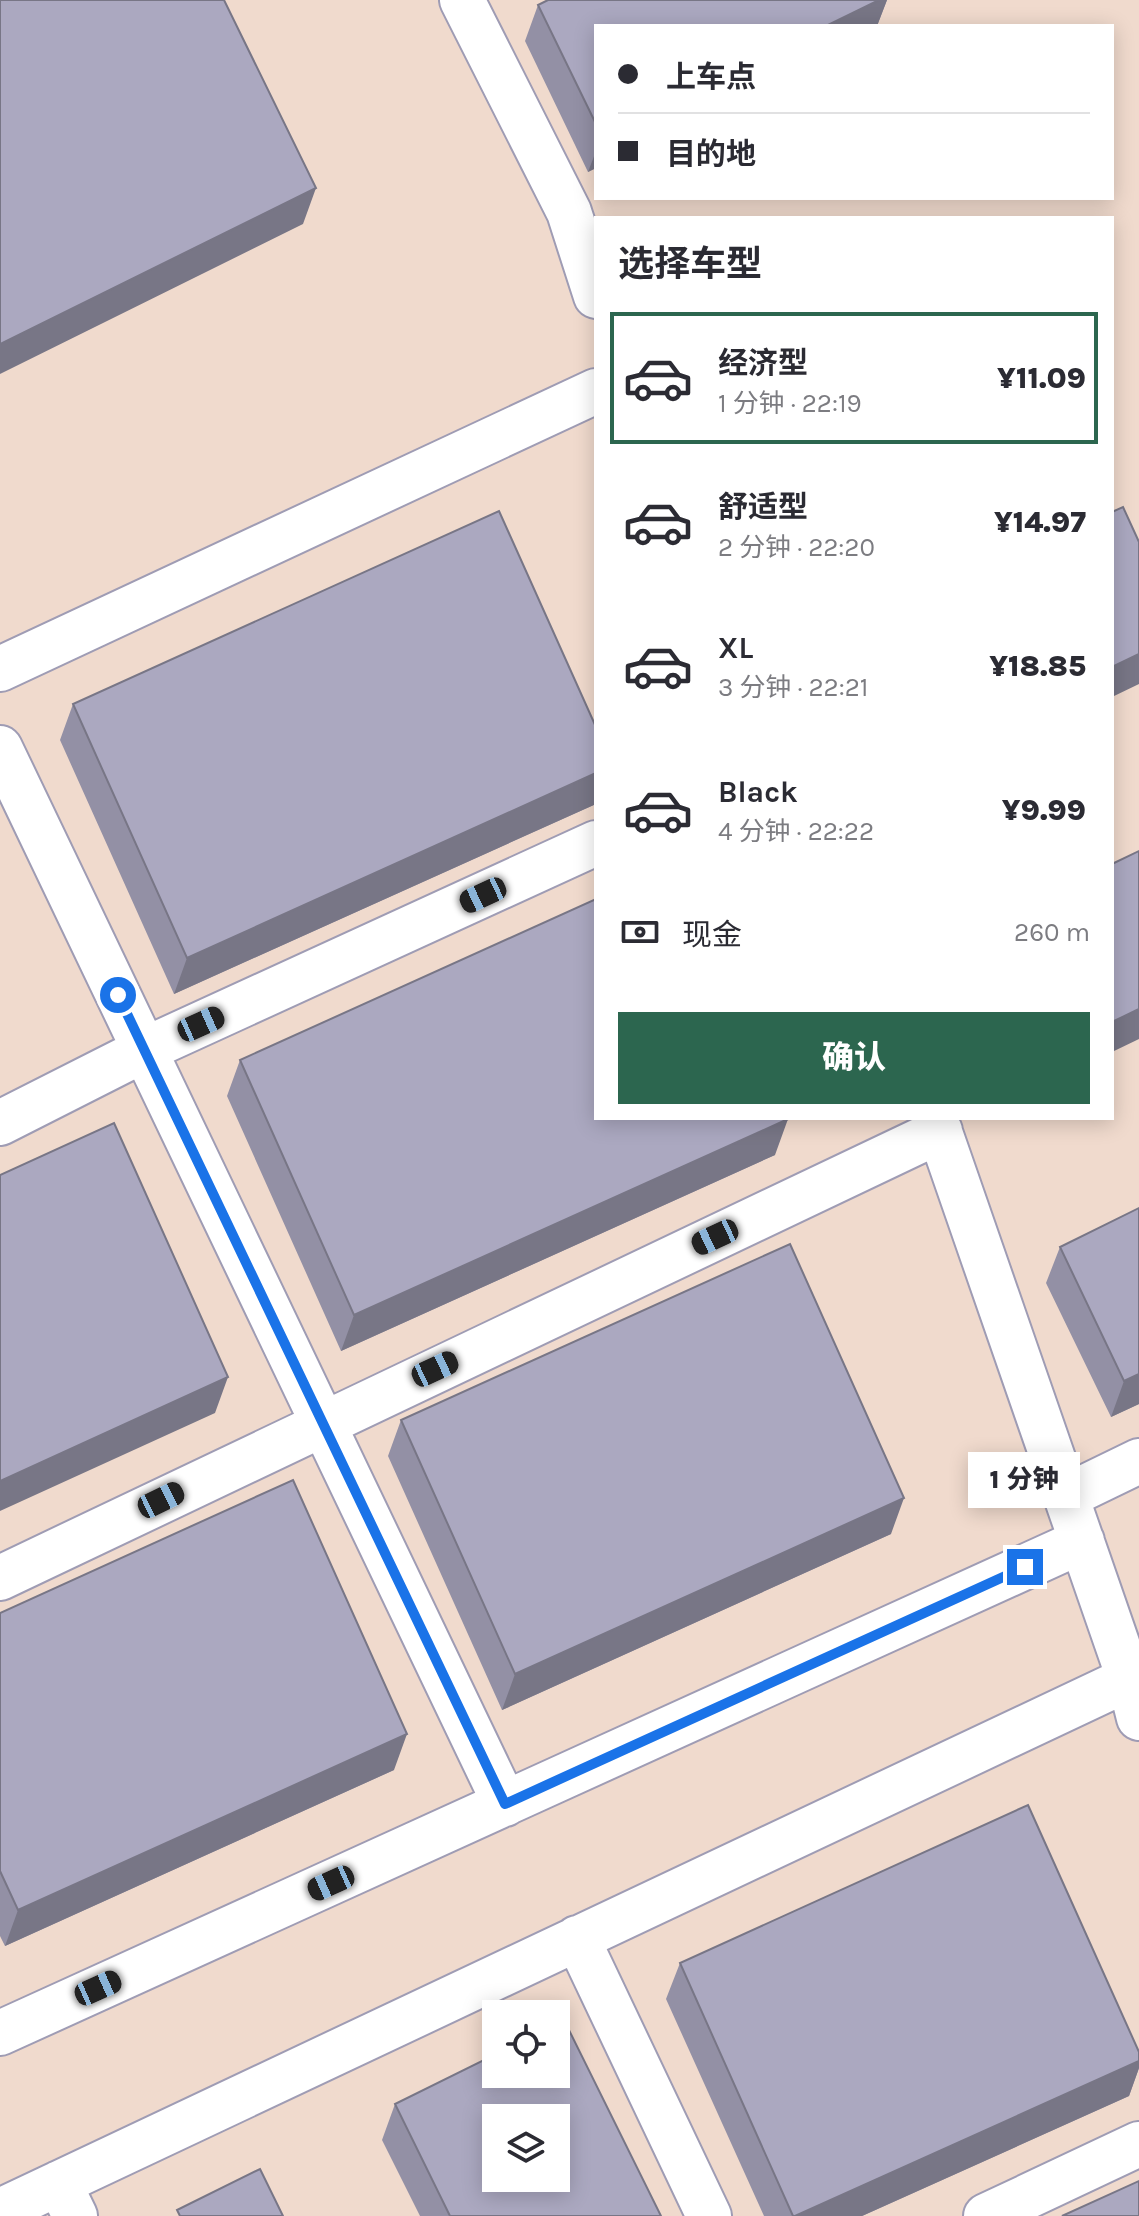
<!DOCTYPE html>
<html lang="zh">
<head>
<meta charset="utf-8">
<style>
  :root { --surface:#fff; --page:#f2f2f3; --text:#2b2b33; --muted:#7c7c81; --line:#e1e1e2; --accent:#2c664f }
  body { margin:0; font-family:Karla,"Noto Sans SC",sans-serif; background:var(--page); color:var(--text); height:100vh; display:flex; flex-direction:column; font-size:30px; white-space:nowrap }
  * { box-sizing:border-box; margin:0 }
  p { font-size:26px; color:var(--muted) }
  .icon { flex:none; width:44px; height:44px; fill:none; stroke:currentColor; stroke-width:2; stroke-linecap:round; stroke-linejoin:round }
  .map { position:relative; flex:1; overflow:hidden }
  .drawer { position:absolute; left:594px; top:216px; width:520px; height:904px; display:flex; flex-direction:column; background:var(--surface); border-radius:0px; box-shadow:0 4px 20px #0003 }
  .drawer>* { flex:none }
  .banner { position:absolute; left:594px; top:24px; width:520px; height:176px; border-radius:0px; box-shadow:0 4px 20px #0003; display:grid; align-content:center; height:176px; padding:0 24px; background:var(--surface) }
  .fabs { position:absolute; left:482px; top:2000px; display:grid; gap:16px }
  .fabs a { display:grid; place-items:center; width:88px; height:88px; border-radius:0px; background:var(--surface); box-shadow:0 4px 20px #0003; font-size:40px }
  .end { position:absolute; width:36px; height:36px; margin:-18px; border:10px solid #1a73e8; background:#fff; box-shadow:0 0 0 4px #fff }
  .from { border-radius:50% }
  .bubble { position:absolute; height:56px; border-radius:0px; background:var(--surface); box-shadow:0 4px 20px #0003; font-size:26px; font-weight:800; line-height:56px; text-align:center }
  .car { position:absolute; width:24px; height:48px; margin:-24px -12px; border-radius:10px; box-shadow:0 0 6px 2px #0007; background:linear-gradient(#222 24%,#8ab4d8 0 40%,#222 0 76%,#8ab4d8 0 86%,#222 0) }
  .banner b { display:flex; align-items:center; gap:28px; height:76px; font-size:30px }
  .banner b+b { border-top:2px solid var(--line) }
  .banner i { width:20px; height:20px; background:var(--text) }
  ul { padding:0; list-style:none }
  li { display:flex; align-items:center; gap:24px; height:132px; margin:0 16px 12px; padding:0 8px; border:4px solid transparent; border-radius:0px }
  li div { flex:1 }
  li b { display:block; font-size:30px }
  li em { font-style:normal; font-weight:800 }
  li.current { border-color:var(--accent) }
  li>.icon { width:72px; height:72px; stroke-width:1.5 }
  h2 { padding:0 24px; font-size:36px; line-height:96px }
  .pay { display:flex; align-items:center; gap:20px; height:88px; padding:0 24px; font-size:30px }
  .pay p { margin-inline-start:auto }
  .primary-button { display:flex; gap:16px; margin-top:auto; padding:16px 24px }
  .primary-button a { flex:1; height:92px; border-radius:0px; background:var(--accent); color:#fff; font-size:32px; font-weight:800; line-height:92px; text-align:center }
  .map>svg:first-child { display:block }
  .commercial { fill:#f0dacd; fill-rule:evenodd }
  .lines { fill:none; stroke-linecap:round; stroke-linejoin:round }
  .minor-casing { stroke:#9f9cb4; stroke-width:48 }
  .minor { stroke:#fff; stroke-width:44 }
  .wall { fill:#9390a5 }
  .shaded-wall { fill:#787686 }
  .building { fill:#aba8c0; stroke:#787686; stroke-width:2; fill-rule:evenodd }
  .route { stroke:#1a73e8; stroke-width:10 }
</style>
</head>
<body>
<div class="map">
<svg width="1139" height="2216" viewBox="0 0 1139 2216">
  <rect width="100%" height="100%" fill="#e9e6ff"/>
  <path class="commercial" d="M 0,0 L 1139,0 L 1139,2216 L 0,2216 ZM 596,26 L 1112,26 L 1112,198 L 596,198 ZM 596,218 L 1112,218 L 1112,1118 L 596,1118 ZM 496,2014 L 556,2014 L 556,2074 L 496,2074 ZM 496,2118 L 556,2118 L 556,2178 L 496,2178 Z"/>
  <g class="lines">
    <g class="minor-casing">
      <path id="minor" d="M 462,0 L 569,212 L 596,296
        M 0,669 L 596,391
        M 0,748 L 505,1804
        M 935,1118 L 1129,1678 L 1139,1718
        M 0,1123 L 144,1050 L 596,843
        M 1067,1496 L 1139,1461
        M 0,1578 L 940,1131
        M 577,1938 L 709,2216
        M 0,2033 L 1082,1541
        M 59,2183 L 75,2216
        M 0,2211 L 1139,1674
        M 986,2216 L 1139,2144"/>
    </g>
    <use href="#minor" class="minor"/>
  </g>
  <path class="wall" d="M 548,0 L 887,0 L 877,26 L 596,26 L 596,168 L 588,172 L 525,41 L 538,5 Z
    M 73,704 L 596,727 L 596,804 L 174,994 L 60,740 Z
    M 240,1060 L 775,1155 L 341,1351 L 227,1096 Z
    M 1060,1247 L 1139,1404 L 1111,1417 L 1046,1283 Z
    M 401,1420 L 891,1534 L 502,1710 L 388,1456 Z
    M 0,1613 L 394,1770 L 5,1946 L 0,1936 Z
    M 680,1963 L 1139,2052 L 1139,2068 L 1129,2096 L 862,2216 L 764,2216 L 666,1999 Z
    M 395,2104 L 661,2216 L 420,2216 L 382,2140 Z"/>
  <path class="shaded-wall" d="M 879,0 L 887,0 L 877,26 L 826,26 Z
    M 596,151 L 596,168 L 588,172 Z
    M 316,188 L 303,224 L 0,374 L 0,344 Z
    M 1139,654 L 1139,684 L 1112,697 L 1112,667 Z
    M 596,773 L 596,804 L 174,994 L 187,958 Z
    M 1139,1009 L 1139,1039 L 1112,1052 L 1112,1022 Z
    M 788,1119 L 775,1155 L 341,1351 L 354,1315 Z
    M 1139,1374 L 1139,1404 L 1111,1417 L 1124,1381 Z
    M 228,1377 L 215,1413 L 0,1511 L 0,1481 Z
    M 904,1498 L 891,1534 L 502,1710 L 515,1674 Z
    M 407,1734 L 394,1770 L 5,1946 L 18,1910 Z
    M 1139,2061 L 1139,2068 L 1129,2096 L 862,2216 L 795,2216 Z"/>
  <path class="building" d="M 0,0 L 224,0 L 316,188 L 0,344 Z
    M 548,0 L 879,0 L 826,26 L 596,26 L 596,124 L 538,5 Z
    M 1123,507 L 1139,542 L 1139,654 L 1112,667 L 1112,512 Z
    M 499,511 L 596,727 L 596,773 L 187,958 L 73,704 Z
    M 1139,851 L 1139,1009 L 1112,1022 L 1112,864 Z
    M 596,899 L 596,1118 L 788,1119 L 354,1315 L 240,1060 Z
    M 114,1123 L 228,1377 L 0,1481 L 0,1175 Z
    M 1139,1208 L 1139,1374 L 1124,1381 L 1060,1247 Z
    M 790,1244 L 904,1498 L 515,1674 L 401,1420 Z
    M 293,1480 L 407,1734 L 18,1910 L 0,1871 L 0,1613 Z
    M 1028,1805 L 1139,2052 L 1139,2061 L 795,2216 L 793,2216 L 680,1963 Z
    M 564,2020 L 661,2216 L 450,2216 L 395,2104 L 496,2054 L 496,2074 L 556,2074 L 556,2024 ZM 496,2118 L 556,2118 L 556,2178 L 496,2178 Z
    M 260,2169 L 283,2216 L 180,2216 L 177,2210 Z
    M 1139,2181 L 1139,2216 L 1062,2216 Z"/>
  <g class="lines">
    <path class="route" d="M 118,995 L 505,1804 L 1025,1567"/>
  </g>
</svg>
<div class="fabs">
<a><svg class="icon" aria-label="locate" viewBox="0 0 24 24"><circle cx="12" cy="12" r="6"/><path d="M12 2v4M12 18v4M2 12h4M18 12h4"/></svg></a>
<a><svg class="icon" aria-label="layers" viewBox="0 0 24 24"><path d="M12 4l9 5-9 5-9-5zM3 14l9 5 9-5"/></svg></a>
</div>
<i class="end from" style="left:118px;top:995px"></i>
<i class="end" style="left:1025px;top:1567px"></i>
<div class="bubble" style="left:968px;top:1452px;width:112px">1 分钟</div>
<i class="car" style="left:483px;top:895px;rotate:245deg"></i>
<i class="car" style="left:201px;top:1024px;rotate:66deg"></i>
<i class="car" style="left:715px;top:1237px;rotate:245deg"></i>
<i class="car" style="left:435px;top:1369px;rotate:65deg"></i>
<i class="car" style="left:161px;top:1500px;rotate:64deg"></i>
<i class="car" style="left:331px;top:1883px;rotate:246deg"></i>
<i class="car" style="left:98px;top:1988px;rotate:66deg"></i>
<div class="banner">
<b><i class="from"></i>上车点</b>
<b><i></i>目的地</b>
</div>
<section class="drawer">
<h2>选择车型</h2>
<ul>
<li class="current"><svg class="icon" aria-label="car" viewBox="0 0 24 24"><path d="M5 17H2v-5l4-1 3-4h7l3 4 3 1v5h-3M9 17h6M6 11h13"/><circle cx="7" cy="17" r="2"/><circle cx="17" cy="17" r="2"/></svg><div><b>经济型</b><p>1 分钟 · 22:19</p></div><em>¥11.09</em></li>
<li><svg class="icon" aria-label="car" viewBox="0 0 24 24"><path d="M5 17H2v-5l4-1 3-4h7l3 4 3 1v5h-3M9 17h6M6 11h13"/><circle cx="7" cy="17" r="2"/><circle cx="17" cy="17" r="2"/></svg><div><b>舒适型</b><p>2 分钟 · 22:20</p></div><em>¥14.97</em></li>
<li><svg class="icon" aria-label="car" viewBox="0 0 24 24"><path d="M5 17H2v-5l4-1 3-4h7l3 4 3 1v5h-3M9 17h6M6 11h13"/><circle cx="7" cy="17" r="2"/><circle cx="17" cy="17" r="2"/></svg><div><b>XL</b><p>3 分钟 · 22:21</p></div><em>¥18.85</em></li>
<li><svg class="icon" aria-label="car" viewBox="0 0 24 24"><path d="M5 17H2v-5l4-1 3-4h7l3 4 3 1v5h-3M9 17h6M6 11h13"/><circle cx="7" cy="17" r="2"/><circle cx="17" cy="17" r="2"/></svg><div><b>Black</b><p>4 分钟 · 22:22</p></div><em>¥9.99</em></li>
</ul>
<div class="pay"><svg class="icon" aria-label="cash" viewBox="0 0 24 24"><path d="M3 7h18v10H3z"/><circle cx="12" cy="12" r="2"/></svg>现金<p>260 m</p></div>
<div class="primary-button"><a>确认</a></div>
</section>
</div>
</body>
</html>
